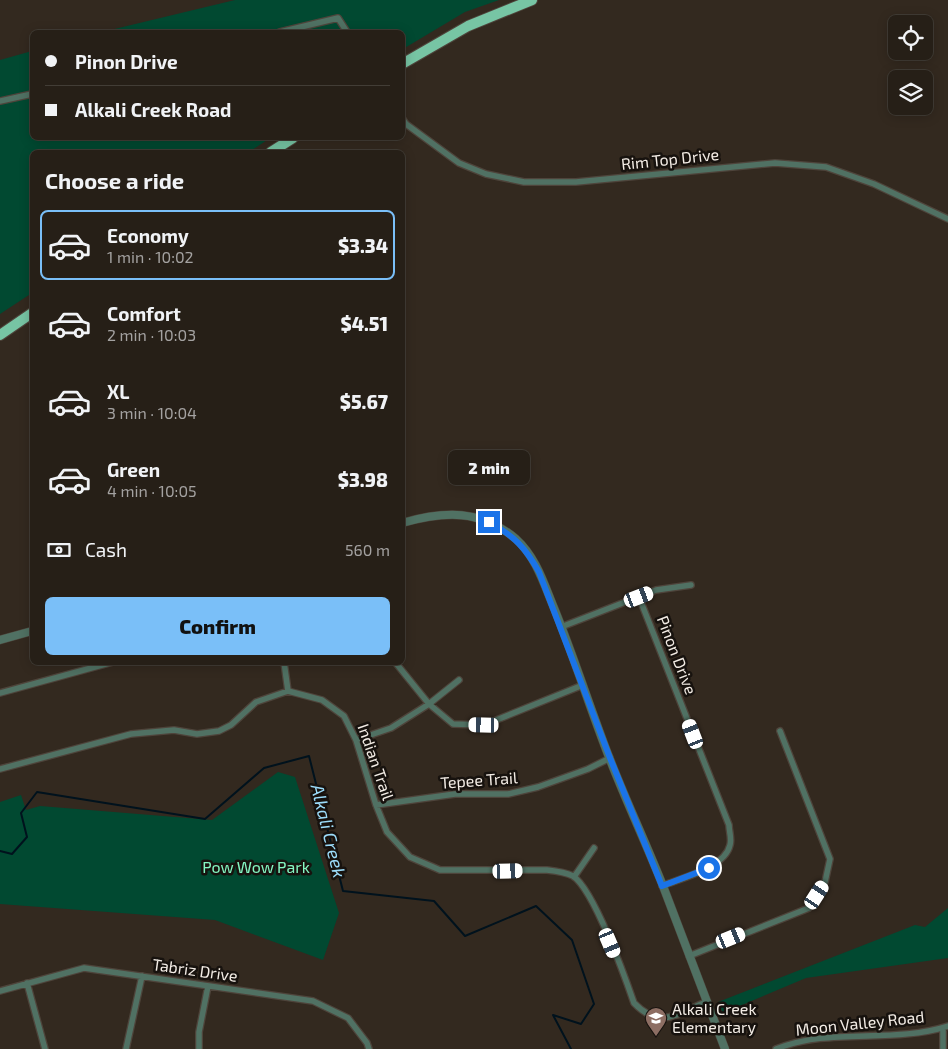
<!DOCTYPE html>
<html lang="en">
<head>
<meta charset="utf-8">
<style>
  :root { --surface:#261f17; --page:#322c24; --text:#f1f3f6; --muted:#a4a2a1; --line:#423d36; --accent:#7abff8 }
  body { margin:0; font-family:"Exo 2",sans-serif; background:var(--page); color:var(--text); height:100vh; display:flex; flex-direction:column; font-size:19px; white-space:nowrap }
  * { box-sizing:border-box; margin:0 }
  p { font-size:16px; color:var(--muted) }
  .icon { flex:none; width:28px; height:28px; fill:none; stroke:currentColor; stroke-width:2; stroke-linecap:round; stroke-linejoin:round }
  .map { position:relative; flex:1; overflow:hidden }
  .sheet { position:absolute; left:30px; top:150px; width:375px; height:515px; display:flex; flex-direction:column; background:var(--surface); border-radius:8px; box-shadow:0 2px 12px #0003,0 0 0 1px var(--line) }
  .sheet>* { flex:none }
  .guide { position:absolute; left:30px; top:30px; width:375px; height:110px; border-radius:8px; box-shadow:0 2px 12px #0003,0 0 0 1px var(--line); display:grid; align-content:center; height:110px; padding:0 15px; background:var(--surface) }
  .controls { position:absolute; left:888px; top:15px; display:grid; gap:10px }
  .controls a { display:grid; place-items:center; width:45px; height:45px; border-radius:8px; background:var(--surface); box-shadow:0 2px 12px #0003,0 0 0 1px var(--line); font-size:25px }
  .end { position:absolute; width:22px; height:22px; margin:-11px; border:6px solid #1a73e8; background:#fff; box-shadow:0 0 0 2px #fff }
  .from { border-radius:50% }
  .bubble { position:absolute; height:35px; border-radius:8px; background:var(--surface); box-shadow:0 2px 12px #0003,0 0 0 1px var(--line); font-size:16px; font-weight:800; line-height:35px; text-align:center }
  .car { position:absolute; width:15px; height:30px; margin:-15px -8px; border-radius:6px; box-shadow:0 0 4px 1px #0007; background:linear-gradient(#fff 24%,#345 0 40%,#fff 0 76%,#345 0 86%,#fff 0) }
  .guide b { display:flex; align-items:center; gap:18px; height:48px; font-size:19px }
  .guide b+b { border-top:1px solid var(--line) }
  .guide i { width:12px; height:12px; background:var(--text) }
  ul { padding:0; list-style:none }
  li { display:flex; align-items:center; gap:15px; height:70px; margin:0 10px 8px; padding:0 5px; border:2px solid transparent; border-radius:8px }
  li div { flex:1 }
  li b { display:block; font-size:19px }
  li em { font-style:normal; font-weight:800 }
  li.on { border-color:var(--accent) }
  li>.icon { width:45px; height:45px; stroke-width:1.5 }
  h2 { padding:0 15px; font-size:22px; line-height:60px }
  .pay { display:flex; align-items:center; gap:12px; height:55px; padding:0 15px; font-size:19px }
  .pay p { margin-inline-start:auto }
  .primary-button { display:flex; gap:10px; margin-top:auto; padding:10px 15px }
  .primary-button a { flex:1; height:58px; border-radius:8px; background:var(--accent); color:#111; font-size:20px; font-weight:800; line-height:58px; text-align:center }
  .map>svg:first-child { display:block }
  .green { fill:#014931 }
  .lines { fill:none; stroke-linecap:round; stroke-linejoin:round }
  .stream { stroke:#00121d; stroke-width:2 }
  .minor-casing { stroke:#4e443b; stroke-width:8 }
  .tertiary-casing { stroke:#4e443b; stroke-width:9 }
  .trunk-casing { stroke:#4e443b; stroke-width:12 }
  .minor { stroke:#507163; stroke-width:5.5 }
  .tertiary { stroke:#507163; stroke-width:8 }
  .trunk { stroke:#77c5a4; stroke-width:10 }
  .route { stroke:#1a73e8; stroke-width:6 }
  .labels { text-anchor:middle; stroke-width:5; stroke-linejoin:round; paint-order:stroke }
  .street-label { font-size:16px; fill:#f3ece5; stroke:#17120e }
  .park-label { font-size:16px; fill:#85f7c3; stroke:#17120e }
  .poi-label { font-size:16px; fill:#f3ece5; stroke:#17120e; text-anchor:start }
  .water-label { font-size:18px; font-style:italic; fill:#9bdbf9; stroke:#17120e }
</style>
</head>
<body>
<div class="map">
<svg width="948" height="1049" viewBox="0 0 948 1049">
  <rect width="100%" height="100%" fill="#33291f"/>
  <path class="green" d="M 235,0 L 499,0 L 465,12 L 403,49 L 402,32 L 102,32 Z
    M 32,51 L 32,138 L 270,138 L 249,152 L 32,152 L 32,293 L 0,314 L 0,60 Z
    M 278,772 L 295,777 L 339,913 L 323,960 L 215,920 L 0,904 L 0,802 L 21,795 L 26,810 L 40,806 L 212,820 Z
    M 948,908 L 948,958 L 806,978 L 723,1013 L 718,1002 L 915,925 L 925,927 Z"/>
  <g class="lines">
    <path class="stream" d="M 0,851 L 12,854 L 27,837 L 21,813 L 37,792 L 205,819 L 264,768 L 309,756 L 343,891 L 434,901 L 465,936 L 536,906 L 572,940 L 594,1004 L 581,1024 L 553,1015 L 571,1049"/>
    <g class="minor-casing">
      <path id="minor" d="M 280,32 L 338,18 L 347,32
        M 0,101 L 32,94
        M 402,118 L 406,124 L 459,163 L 486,174 L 524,182 L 576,182 L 775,163 L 826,167 L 874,184 L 948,219
        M 639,597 L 729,825 C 729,831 732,839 730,845 C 725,868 681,878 662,886
        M 561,627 L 656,590 L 691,585
        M 284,662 L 288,691
        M 395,662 L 429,704 L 453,724 L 484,725 L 583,685
        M 0,693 L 113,662
        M 356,740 L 391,728 L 429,704 L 459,680
        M 0,769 L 131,734 L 174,730 L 197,734 L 219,731 L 231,725 L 256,702 L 288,691 L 322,700 L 344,716 L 356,740 L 376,805 L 387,832 L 410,857 L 440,870 L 547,870 C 556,871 565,872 573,876 C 594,890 625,977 634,1003 C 660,1030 677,1014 706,1002
        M 376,805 L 455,794 L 508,794 L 538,787 L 588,769 L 610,758
        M 574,877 L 594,848
        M 689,956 L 809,908 L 825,882 L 830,859 L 780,731
        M 27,983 L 45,1049
        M 0,991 L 84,968 L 313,1001 L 348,1018 L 367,1043 L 369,1049
        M 126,1049 L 142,976
        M 199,1049 L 199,1032 L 208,986
        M 776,1049 C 830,1027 892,1044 948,1026
        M 943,1049 L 943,1028"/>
    </g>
    <g class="tertiary-casing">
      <path id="tertiary" d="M 402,523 C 444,511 481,509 516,539 C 536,557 544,584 554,608 C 574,657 590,708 609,757 C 626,801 646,843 663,886 C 684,940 704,995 725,1049
        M 0,640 L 32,631"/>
    </g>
    <g class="trunk-casing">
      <path id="trunk" d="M 402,64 L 468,26 L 532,0
        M 271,152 L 293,138
        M 0,335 L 32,313"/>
    </g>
    <use href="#minor" class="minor"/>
    <use href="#tertiary" class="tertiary"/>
    <use href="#trunk" class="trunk"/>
  </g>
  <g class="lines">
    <path class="route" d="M 489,522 C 514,536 525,547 539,572 L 610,758 L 662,886 L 709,868"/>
  </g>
  <defs>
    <g id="school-pin" transform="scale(1.125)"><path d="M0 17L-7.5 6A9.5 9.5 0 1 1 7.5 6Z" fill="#8d6e63" stroke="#17120e"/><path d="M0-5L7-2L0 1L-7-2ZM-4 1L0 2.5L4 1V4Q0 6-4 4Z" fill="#fff"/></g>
  </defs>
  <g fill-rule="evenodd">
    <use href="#school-pin" x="656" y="1018"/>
  </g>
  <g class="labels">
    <g class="street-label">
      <text transform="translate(670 159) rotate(-6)" y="6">Rim Top Drive</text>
      <text transform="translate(677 655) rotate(69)" y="6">Pinon Drive</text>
      <text transform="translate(376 762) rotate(71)" y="6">Indian Trail</text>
      <text transform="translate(479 780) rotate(-4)" y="6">Tepee Trail</text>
      <text transform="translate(195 970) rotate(8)" y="6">Tabriz Drive</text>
      <text transform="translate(860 1023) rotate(-6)" y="6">Moon Valley Road</text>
    </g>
    <g class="park-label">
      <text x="256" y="873">Pow Wow Park</text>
    </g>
    <g class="poi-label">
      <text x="672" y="1015">Alkali Creek<tspan x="672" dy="18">Elementary</tspan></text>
    </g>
    <g class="water-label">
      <text transform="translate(328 831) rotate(76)" y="6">Alkali Creek</text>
    </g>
  </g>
</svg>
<div class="controls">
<a><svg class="icon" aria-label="locate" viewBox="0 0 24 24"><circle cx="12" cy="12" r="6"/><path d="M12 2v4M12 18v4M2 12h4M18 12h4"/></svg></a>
<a><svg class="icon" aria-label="layers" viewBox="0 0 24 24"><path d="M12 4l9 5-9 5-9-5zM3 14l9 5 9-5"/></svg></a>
</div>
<i class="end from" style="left:709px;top:868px"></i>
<i class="end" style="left:489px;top:522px"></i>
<div class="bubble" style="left:448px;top:450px;width:82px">2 min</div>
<i class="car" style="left:639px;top:597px;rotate:69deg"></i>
<i class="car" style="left:484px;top:725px;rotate:271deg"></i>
<i class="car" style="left:693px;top:734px;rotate:339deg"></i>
<i class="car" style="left:508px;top:871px;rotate:88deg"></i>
<i class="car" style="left:817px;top:895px;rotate:33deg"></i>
<i class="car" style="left:731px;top:938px;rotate:68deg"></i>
<i class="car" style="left:610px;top:943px;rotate:157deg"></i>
<div class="guide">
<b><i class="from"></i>Pinon Drive</b>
<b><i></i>Alkali Creek Road</b>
</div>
<section class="sheet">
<h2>Choose a ride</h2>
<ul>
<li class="on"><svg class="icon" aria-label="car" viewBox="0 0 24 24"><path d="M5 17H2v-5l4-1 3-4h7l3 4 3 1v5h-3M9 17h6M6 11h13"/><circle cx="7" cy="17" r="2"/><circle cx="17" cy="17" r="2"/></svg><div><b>Economy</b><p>1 min · 10:02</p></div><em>$3.34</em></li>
<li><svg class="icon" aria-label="car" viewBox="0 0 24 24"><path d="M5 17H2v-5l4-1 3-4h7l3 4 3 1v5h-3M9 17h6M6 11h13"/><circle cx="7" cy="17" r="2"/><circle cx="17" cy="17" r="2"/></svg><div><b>Comfort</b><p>2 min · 10:03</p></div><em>$4.51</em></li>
<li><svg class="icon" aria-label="car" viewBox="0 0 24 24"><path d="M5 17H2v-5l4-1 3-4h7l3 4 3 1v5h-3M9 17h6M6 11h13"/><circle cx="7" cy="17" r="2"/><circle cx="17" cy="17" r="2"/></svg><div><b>XL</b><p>3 min · 10:04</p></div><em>$5.67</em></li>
<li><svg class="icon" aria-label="car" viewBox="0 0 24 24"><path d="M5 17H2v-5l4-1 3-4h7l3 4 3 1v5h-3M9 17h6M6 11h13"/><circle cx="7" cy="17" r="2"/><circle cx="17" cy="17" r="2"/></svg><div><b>Green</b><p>4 min · 10:05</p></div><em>$3.98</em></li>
</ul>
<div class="pay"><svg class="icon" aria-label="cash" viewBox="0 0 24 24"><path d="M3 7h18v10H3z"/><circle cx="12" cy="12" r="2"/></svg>Cash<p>560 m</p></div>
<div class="primary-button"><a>Confirm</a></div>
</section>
</div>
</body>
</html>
